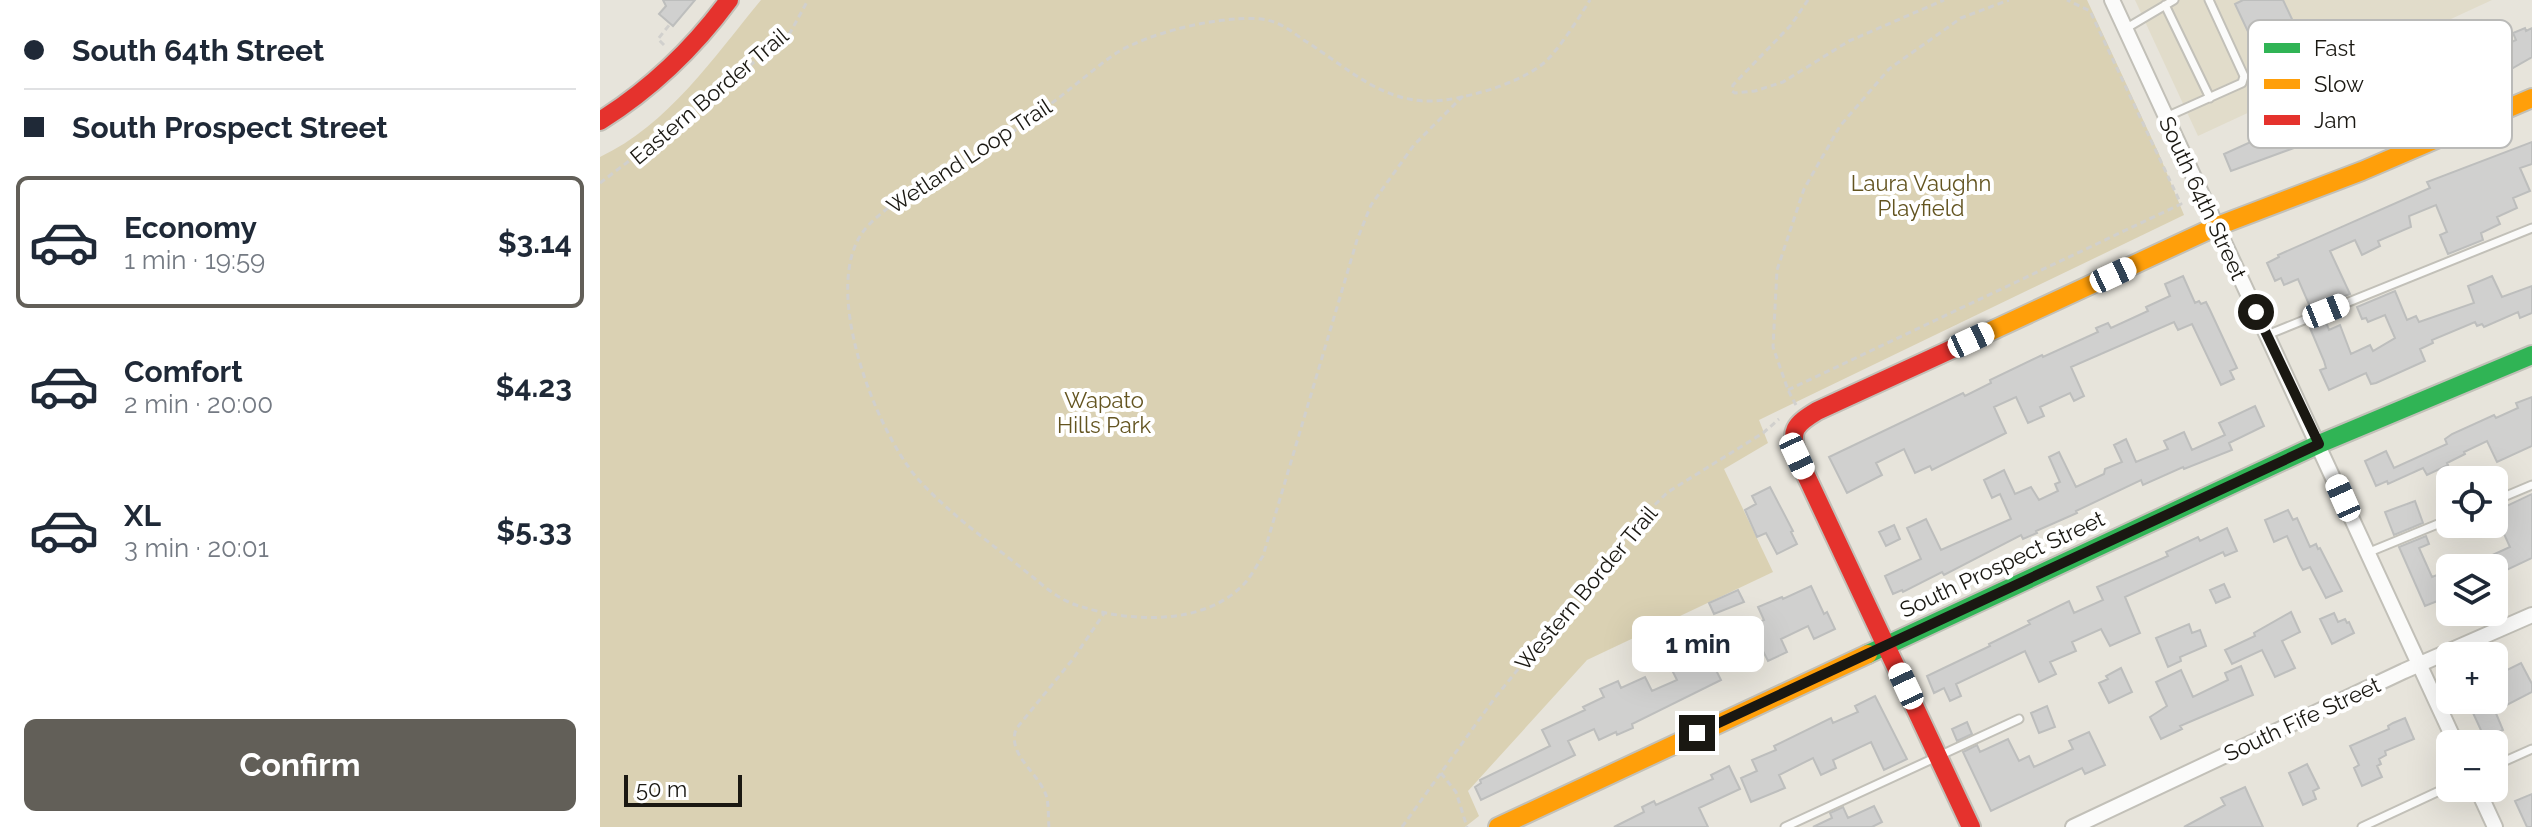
<!DOCTYPE html>
<html lang="en">
<head>
<meta charset="utf-8">
<style>
  :root { --surface:#fff; --page:#f2f2f3; --text:#1f2937; --muted:#747a83; --line:#e0e1e3; --accent:#625f58 }
  body { margin:0; font-family:Raleway,sans-serif; background:var(--page); color:var(--text); height:100vh; display:flex; flex-direction:column; font-size:30px; white-space:nowrap }
  * { box-sizing:border-box; margin:0 }
  p { font-size:26px; color:var(--muted) }
  .icon { flex:none; width:44px; height:44px; fill:none; stroke:currentColor; stroke-width:2; stroke-linecap:round; stroke-linejoin:round }
  .map { position:relative; flex:1; overflow:hidden }
  .side { display:flex; flex-direction:column; background:var(--surface); width:600px }
  .side>* { flex:none }
  .guide { display:grid; align-content:center; height:176px; padding:0 24px; background:var(--surface) }
  .tools { position:absolute; left:1836px; top:466px; display:grid; gap:16px }
  .tools a { display:grid; place-items:center; width:72px; height:72px; border-radius:12px; background:var(--surface); box-shadow:0 8px 32px #0002; font-size:40px }
  .scale { position:absolute; left:24px; bottom:20px; width:118px; box-sizing:border-box; padding-left:8px; border:4px solid #1a1812; border-top:0; font-size:22px; line-height:28px; white-space:nowrap; color:#1a1812; -webkit-text-stroke:6px #fff; paint-order:stroke }
  .end { position:absolute; width:36px; height:36px; margin:-18px; border:10px solid #1a1812; background:#fff; box-shadow:0 0 0 4px #fff }
  .from { border-radius:50% }
  .bubble { position:absolute; height:56px; border-radius:12px; background:var(--surface); box-shadow:0 8px 32px #0002; font-size:26px; font-weight:700; line-height:56px; text-align:center }
  .car { position:absolute; width:24px; height:48px; margin:-24px -12px; border-radius:10px; box-shadow:0 0 6px 2px #0007; background:linear-gradient(#fff 24%,#345 0 40%,#fff 0 76%,#345 0 86%,#fff 0) }
  .guide b { display:flex; align-items:center; gap:28px; height:76px; font-size:30px }
  .guide b+b { border-top:2px solid var(--line) }
  .guide i { width:20px; height:20px; background:var(--text) }
  ul { padding:0; list-style:none }
  li { display:flex; align-items:center; gap:24px; height:132px; margin:0 16px 12px; padding:0 8px; border:4px solid transparent; border-radius:12px }
  li div { flex:1 }
  li b { display:block; font-size:30px }
  li em { font-style:normal; font-weight:700 }
  li.current { border-color:var(--accent) }
  li>.icon { width:72px; height:72px; stroke-width:1.5 }
  .button { display:flex; gap:16px; margin-top:auto; padding:16px 24px }
  .button a { flex:1; height:92px; border-radius:12px; background:var(--accent); color:#fff; font-size:32px; font-weight:700; line-height:92px; text-align:center }
  main { display:flex; flex:1; min-height:0 }
  .map>svg:first-child { display:block }
  .built { fill:#e1dcca }
  .green { fill:#dad1b3 }
  .building { fill:#d0d0cf; stroke:#bdbebd; stroke-width:2 }
  .lines { fill:none; stroke-linecap:round; stroke-linejoin:round }
  .lane-casing { stroke:#c2c0b8; stroke-width:11 }
  .street-casing { stroke:#c2c0b8; stroke-width:18 }
  .fast-casing { stroke:#c2c0b8; stroke-width:22 }
  .slow-casing { stroke:#c2c0b8; stroke-width:22 }
  .jam-casing { stroke:#c2c0b8; stroke-width:22 }
  .path { stroke:#d1d0cd; stroke-width:3; stroke-dasharray:6 4; stroke-linecap:butt }
  .lane { stroke:#fbfbfa; stroke-width:7 }
  .street { stroke:#fbfbfa; stroke-width:14 }
  .fast { stroke:#30b455; stroke-width:18 }
  .slow { stroke:#ff9f0a; stroke-width:18 }
  .jam { stroke:#e5322d; stroke-width:18 }
  .route { stroke:#1a1812; stroke-width:10 }
  .labels { text-anchor:middle; stroke-width:8; stroke-linejoin:round; paint-order:stroke }
  .street-label { font-size:22px; fill:#1a1812; stroke:#fff }
  .park-label { font-size:22px; fill:#635420; stroke:#fff }
  .key { fill:#fff; stroke:#babab8; stroke-width:2 }
  .key-label { font-size:22px; fill:#1a1812 }
</style>
</head>
<body>
<main>
<section class="side">
<div class="guide">
<b><i class="from"></i>South 64th Street</b>
<b><i></i>South Prospect Street</b>
</div>
<ul>
<li class="current"><svg class="icon" aria-label="car" viewBox="0 0 24 24"><path d="M5 17H2v-5l4-1 3-4h7l3 4 3 1v5h-3M9 17h6M6 11h13"/><circle cx="7" cy="17" r="2"/><circle cx="17" cy="17" r="2"/></svg><div><b>Economy</b><p>1 min · 19:59</p></div><em>$3.14</em></li>
<li><svg class="icon" aria-label="car" viewBox="0 0 24 24"><path d="M5 17H2v-5l4-1 3-4h7l3 4 3 1v5h-3M9 17h6M6 11h13"/><circle cx="7" cy="17" r="2"/><circle cx="17" cy="17" r="2"/></svg><div><b>Comfort</b><p>2 min · 20:00</p></div><em>$4.23</em></li>
<li><svg class="icon" aria-label="car" viewBox="0 0 24 24"><path d="M5 17H2v-5l4-1 3-4h7l3 4 3 1v5h-3M9 17h6M6 11h13"/><circle cx="7" cy="17" r="2"/><circle cx="17" cy="17" r="2"/></svg><div><b>XL</b><p>3 min · 20:01</p></div><em>$5.33</em></li>
</ul>
<div class="button"><a>Confirm</a></div>
</section>
<div class="map">
<svg width="1932" height="827" viewBox="0 0 1932 827">
  <rect width="100%" height="100%" fill="#e7e4db"/>
  <path class="built" d="M 1535,0 L 1892,0 L 1598,136 Z"/>
  <path class="green" d="M 161,0 L 1487,0 L 1559,154 L 1584,215 L 1159,420 L 1168,443 L 1124,469 L 1173,572 L 987,660 L 868,791 L 879,816 L 865,827 L 0,827 L 0,157 C 68,125 114,57 161,0 Z"/>
  <path class="building" d="M 63,0 L 95,0 L 73,26 L 59,14 L 66,6 Z
    M 1643,0 L 1683,0 L 1707,51 L 1666,70 L 1635,4 Z
    M 1925,28 L 1926,31 L 1932,28 L 1932,57 L 1906,72 L 1905,68 L 1894,74 L 1892,71 L 1850,91 L 1847,84 L 1824,95 L 1827,102 L 1809,110 L 1791,71 L 1844,50 L 1848,61 L 1856,57 L 1860,66 L 1916,40 L 1913,33 Z
    M 1759,101 L 1774,136 L 1759,143 L 1753,130 L 1715,146 L 1713,141 L 1631,171 L 1624,154 L 1695,122 L 1734,107 L 1736,111 Z
    M 1932,142 L 1932,164 L 1920,168 L 1930,191 L 1913,198 L 1917,208 L 1897,217 L 1900,224 L 1881,233 L 1883,240 L 1848,254 L 1840,235 L 1847,232 L 1836,205 L 1809,216 L 1811,227 L 1778,241 L 1780,246 L 1762,255 L 1755,240 L 1730,251 L 1750,294 L 1711,309 L 1698,279 L 1684,285 L 1681,278 L 1675,281 L 1667,263 L 1679,257 L 1678,255 L 1830,188 L 1827,182 Z
    M 1583,276 L 1595,303 L 1599,301 L 1601,304 L 1606,302 L 1610,310 L 1637,368 L 1630,371 L 1634,379 L 1621,385 L 1592,324 L 1578,330 L 1574,322 L 1471,367 L 1484,396 L 1474,401 L 1470,393 L 1440,407 L 1444,416 L 1428,423 L 1416,397 L 1394,407 L 1406,433 L 1332,470 L 1330,466 L 1315,473 L 1304,449 L 1276,463 L 1282,475 L 1247,493 L 1229,457 L 1363,393 L 1365,396 L 1391,383 L 1390,380 L 1442,355 L 1443,357 L 1498,332 L 1496,328 L 1508,323 L 1511,328 L 1548,311 L 1546,307 L 1570,296 L 1565,284 Z
    M 1892,276 L 1902,297 L 1932,286 L 1932,313 L 1920,318 L 1918,312 L 1884,327 L 1882,324 L 1877,326 L 1875,322 L 1832,340 L 1833,343 L 1820,349 L 1825,361 L 1776,383 L 1771,384 L 1766,373 L 1729,390 L 1720,370 L 1726,368 L 1724,361 L 1710,328 L 1726,322 L 1729,330 L 1740,325 L 1751,354 L 1770,345 L 1773,351 L 1795,338 L 1785,315 L 1768,322 L 1766,318 L 1762,319 L 1757,307 L 1795,291 L 1807,320 L 1816,316 L 1819,322 L 1874,303 L 1868,286 Z
    M 1932,397 L 1932,446 L 1897,462 L 1887,441 L 1864,452 L 1865,454 L 1847,463 L 1848,465 L 1827,475 L 1823,468 L 1788,484 L 1787,481 L 1776,486 L 1765,461 L 1786,451 L 1794,468 L 1847,444 L 1845,439 L 1852,434 L 1894,415 L 1896,418 L 1918,408 L 1916,403 Z
    M 1655,406 L 1664,426 L 1629,443 L 1632,450 L 1584,469 L 1583,467 L 1543,485 L 1541,480 L 1476,511 L 1477,513 L 1436,531 L 1437,533 L 1423,539 L 1421,535 L 1344,575 L 1342,572 L 1303,592 L 1302,590 L 1293,594 L 1285,576 L 1321,559 L 1307,528 L 1326,519 L 1341,550 L 1411,519 L 1400,494 L 1392,498 L 1384,480 L 1404,470 L 1415,494 L 1431,487 L 1439,500 L 1458,491 L 1455,484 L 1460,482 L 1449,457 L 1459,452 L 1476,487 L 1504,474 L 1505,469 L 1522,462 L 1514,445 L 1526,439 L 1536,462 L 1568,449 L 1564,441 L 1584,432 L 1592,450 L 1625,435 L 1619,423 Z
    M 1170,487 L 1193,531 L 1191,532 L 1197,544 L 1177,554 L 1166,533 L 1157,537 L 1145,510 L 1156,504 L 1152,496 Z
    M 1932,494 L 1932,558 L 1894,576 L 1894,568 L 1864,568 L 1910,547 L 1894,512 Z
    M 1815,501 L 1823,523 L 1794,535 L 1785,512 Z
    M 1688,510 L 1693,520 L 1697,518 L 1710,547 L 1716,544 L 1718,549 L 1720,548 L 1742,591 L 1726,598 L 1710,567 L 1703,570 L 1700,565 L 1687,536 L 1674,542 L 1665,520 Z
    M 1294,525 L 1300,539 L 1286,546 L 1279,532 Z
    M 1627,528 L 1637,551 L 1625,556 L 1623,552 L 1525,597 L 1540,633 L 1510,646 L 1501,629 L 1472,642 L 1476,651 L 1450,662 L 1456,674 L 1439,682 L 1425,651 L 1356,684 L 1361,696 L 1350,701 L 1344,688 L 1334,693 L 1327,676 L 1390,646 L 1389,644 L 1430,624 L 1428,621 L 1469,601 L 1474,613 L 1503,600 L 1497,587 L 1568,556 L 1566,552 L 1598,537 L 1600,541 Z
    M 1826,536 L 1829,544 L 1819,548 L 1832,577 L 1850,570 L 1850,596 L 1825,606 L 1799,547 Z
    M 1624,584 L 1630,597 L 1616,603 L 1610,590 Z
    M 1211,586 L 1224,614 L 1227,612 L 1235,629 L 1214,639 L 1208,626 L 1181,639 L 1187,652 L 1168,661 L 1163,651 L 1136,663 L 1126,641 L 1154,628 L 1153,625 L 1164,620 L 1158,607 L 1182,597 L 1183,599 Z
    M 1138,590 L 1144,602 L 1114,614 L 1109,603 Z
    M 1691,612 L 1700,632 L 1682,641 L 1695,668 L 1675,677 L 1662,650 L 1632,664 L 1625,650 L 1655,636 L 1654,633 Z
    M 1734,613 L 1738,622 L 1745,619 L 1747,623 L 1749,622 L 1754,633 L 1732,644 L 1720,619 Z
    M 1589,624 L 1592,633 L 1600,630 L 1606,646 L 1580,657 L 1581,661 L 1568,667 L 1556,638 Z
    M 1095,637 L 1102,652 L 1106,650 L 1121,680 L 1032,724 L 1033,728 L 1017,735 L 1016,732 L 999,740 L 994,729 L 968,741 L 975,755 L 881,800 L 875,787 L 881,783 L 880,780 L 950,746 L 942,730 L 985,710 L 983,707 L 1004,697 L 1000,689 L 1018,681 L 1021,688 L 1045,677 L 1052,691 L 1077,680 L 1063,652 Z
    M 1921,663 L 1932,684 L 1932,692 L 1895,711 L 1903,730 L 1885,739 L 1867,700 L 1907,700 L 1895,676 Z
    M 1641,666 L 1653,695 L 1580,726 L 1582,729 L 1561,739 L 1550,717 L 1567,706 L 1556,682 L 1581,670 L 1593,697 L 1628,680 L 1625,673 Z
    M 1521,668 L 1532,692 L 1509,703 L 1499,683 L 1508,679 L 1506,676 Z
    M 1275,696 L 1307,759 L 1284,770 L 1271,742 L 1233,760 L 1236,768 L 1221,775 L 1213,758 L 1179,775 L 1185,788 L 1151,802 L 1141,778 L 1157,771 L 1152,760 L 1176,750 L 1174,746 L 1231,718 L 1233,723 L 1258,712 L 1255,706 Z
    M 1447,706 L 1455,727 L 1439,733 L 1431,713 Z
    M 1805,718 L 1814,739 L 1785,751 L 1786,755 L 1779,759 L 1781,764 L 1777,766 L 1782,777 L 1762,786 L 1754,768 L 1759,765 L 1750,746 L 1789,729 L 1788,726 L 1793,723 Z
    M 1367,722 L 1372,734 L 1357,741 L 1352,729 Z
    M 1489,732 L 1505,765 L 1485,774 L 1482,768 L 1391,811 L 1363,752 L 1377,745 L 1380,752 L 1408,739 L 1419,761 L 1429,756 L 1434,767 L 1473,749 L 1469,741 Z
    M 1707,764 L 1719,788 L 1713,791 L 1716,799 L 1703,805 L 1689,773 Z
    M 1129,766 L 1140,789 L 1099,808 L 1108,827 L 1014,827 L 1044,812 L 1042,807 L 1054,801 L 1056,805 L 1095,787 L 1113,779 L 1111,775 Z
    M 1645,787 L 1663,827 L 1584,827 L 1625,805 L 1621,798 Z
    M 1932,794 L 1932,827 L 1927,827 L 1915,801 Z
    M 1274,806 L 1282,822 L 1272,827 L 1213,827 L 1232,818 L 1230,813 L 1243,807 L 1248,818 Z"/>
  <g class="lines">
    <g class="lane-casing">
      <path id="lane" d="M 1565,5 L 1610,98
        M 1525,29 L 1574,0
        M 1566,117 L 1642,83 L 1644,76 L 1609,0
        M 1667,335 L 1932,228
        M 1894,501 L 1932,485
        M 1767,553 L 1850,519
        M 1894,766 L 1932,749
        M 1185,827 L 1419,719
        M 1762,827 L 1850,786"/>
    </g>
    <g class="street-casing">
      <path id="street" d="M 1512,0 L 1856,744
        M 1877,788 L 1895,827
        M 1473,827 L 1804,671 L 1932,615"/>
    </g>
    <g class="fast-casing">
      <path id="fast" d="M 1268,654 L 1719,444 L 1932,355"/>
    </g>
    <g class="slow-casing">
      <path id="slow" d="M 1363,344 L 1615,227 L 1762,171 L 1932,98
        M 898,827 L 1268,654"/>
    </g>
    <g class="jam-casing">
      <path id="jam" d="M 0,121 C 51,89 93,49 129,0
        M 1363,344 L 1217,411 C 1194,425 1190,430 1197,456 L 1371,827"/>
    </g>
    <path class="path" d="M 1208,0 L 1191,25 L 1133,85 L 1132,91 L 1135,93 L 1155,91 L 1183,82 L 1249,41 L 1344,0
      M 64,45 L 58,39 L 70,24
      M 863,96 L 814,145 L 771,205 L 757,240 L 663,556 C 656,566 650,579 641,587 C 600,626 529,622 479,606 C 462,601 448,590 434,578 C 395,546 351,516 317,478 C 275,429 218,283 266,228 C 282,210 301,199 321,187 C 352,169 384,151 414,131 C 437,115 459,98 481,80 C 493,71 505,60 518,52 C 549,34 601,21 636,19 C 648,18 663,18 674,22 C 686,26 697,36 707,42 C 752,71 788,108 845,100 C 875,96 930,80 950,57 C 965,40 978,19 990,0
      M 0,183 L 75,126 L 190,33 L 208,0
      M 1188,390 L 1581,204 L 1490,11 L 1467,0
      M 1196,405 L 1188,390 L 1173,347 L 1177,270 L 1204,189 L 1240,126 L 1289,69 L 1361,18 L 1409,0
      M 841,773 L 856,792 L 867,827
      M 449,827 C 448,817 449,804 446,795 C 438,772 407,755 416,729 L 473,659 L 505,612
      M 802,827 L 894,699 L 1038,521 L 1068,492 L 1163,433 L 1179,419"/>
    <use href="#lane" class="lane"/>
    <use href="#street" class="street"/>
    <use href="#fast" class="fast"/>
    <use href="#slow" class="slow"/>
    <use href="#jam" class="jam"/>
  </g>
  <g class="lines">
    <path class="route" d="M 1097,733 L 1719,444 L 1656,312"/>
  </g>
  <g class="labels">
    <g class="street-label">
      <text transform="translate(109 96) rotate(-40)" y="8">Eastern Border Trail</text>
      <text transform="translate(369 156) rotate(-33)" y="8">Wetland Loop Trail</text>
      <text transform="translate(1603 198) rotate(65)" y="8">South 64th Street</text>
      <text transform="translate(1402 564) rotate(-25)" y="8">South Prospect Street</text>
      <text transform="translate(986 588) rotate(-50)" y="8">Western Border Trail</text>
      <text transform="translate(1702 719) rotate(-25)" y="8">South Fife Street</text>
    </g>
    <g class="park-label">
      <text x="1321" y="191">Laura Vaughn<tspan x="1321" dy="25">Playfield</tspan></text>
      <text x="504" y="408">Wapato<tspan x="504" dy="25">Hills Park</tspan></text>
    </g>
  </g>
  <rect x="1648" y="20" width="264" height="128" rx="12" class="key"/>
  <rect x="1664" y="43" width="36" height="10" fill="#30b455"/>
  <rect x="1664" y="79" width="36" height="10" fill="#ff9f0a"/>
  <rect x="1664" y="115" width="36" height="10" fill="#e5322d"/>
  <g class="key-label">
    <text x="1714" y="56">Fast</text>
    <text x="1714" y="92">Slow</text>
    <text x="1714" y="128">Jam</text>
  </g>
</svg>
<div class="tools">
<a><svg class="icon" aria-label="locate" viewBox="0 0 24 24"><circle cx="12" cy="12" r="6"/><path d="M12 2v4M12 18v4M2 12h4M18 12h4"/></svg></a>
<a><svg class="icon" aria-label="layers" viewBox="0 0 24 24"><path d="M12 4l9 5-9 5-9-5zM3 14l9 5 9-5"/></svg></a>
<a>+</a>
<a>−</a>
</div>
<div class="scale">50 m</div>
<i class="end from" style="left:1656px;top:312px"></i>
<i class="end" style="left:1097px;top:733px"></i>
<div class="bubble" style="left:1032px;top:616px;width:132px">1 min</div>
<i class="car" style="left:1513px;top:275px;rotate:65deg"></i>
<i class="car" style="left:1726px;top:311px;rotate:68deg"></i>
<i class="car" style="left:1371px;top:340px;rotate:65deg"></i>
<i class="car" style="left:1197px;top:456px;rotate:155deg"></i>
<i class="car" style="left:1743px;top:498px;rotate:336deg"></i>
<i class="car" style="left:1306px;top:686px;rotate:335deg"></i>
</div>
</main>
</body>
</html>
